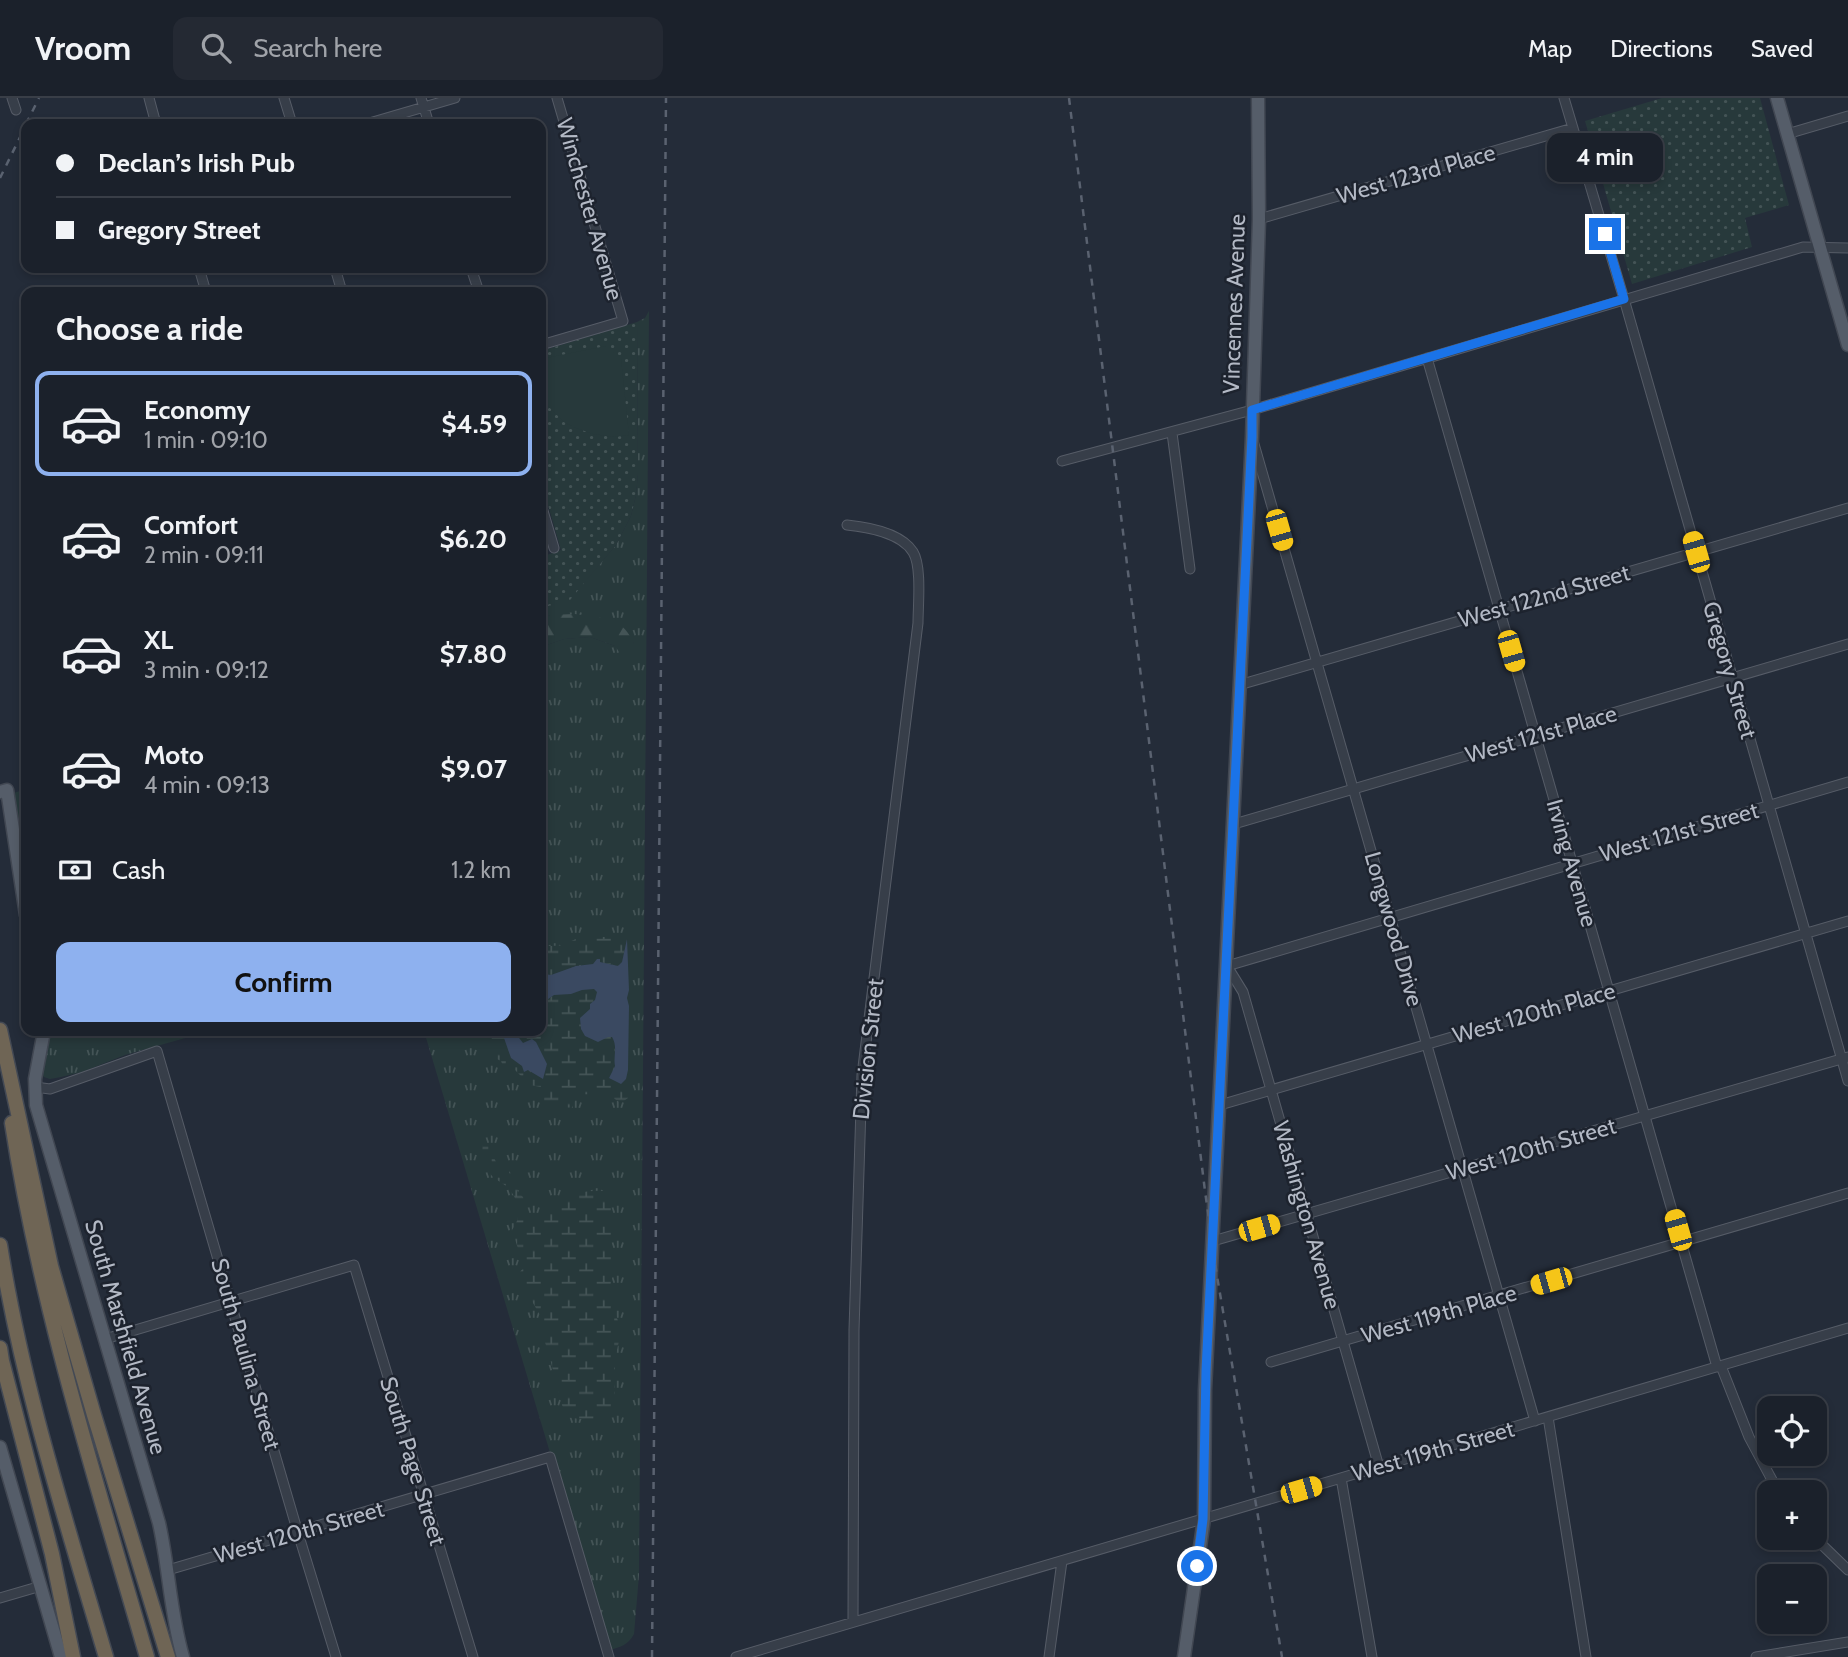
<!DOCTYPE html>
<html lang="en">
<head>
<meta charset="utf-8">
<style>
  :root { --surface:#1b212b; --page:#242933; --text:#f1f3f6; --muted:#a0a3a9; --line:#393e47; --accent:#8eb1ef }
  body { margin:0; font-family:Cabin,sans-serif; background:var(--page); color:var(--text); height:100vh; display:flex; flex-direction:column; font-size:26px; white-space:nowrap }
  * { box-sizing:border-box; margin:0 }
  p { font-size:23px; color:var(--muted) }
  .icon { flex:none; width:38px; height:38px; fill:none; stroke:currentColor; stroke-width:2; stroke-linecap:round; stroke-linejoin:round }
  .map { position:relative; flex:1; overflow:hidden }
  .details { position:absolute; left:21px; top:189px; width:525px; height:749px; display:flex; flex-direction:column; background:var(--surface); border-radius:14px; box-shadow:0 4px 10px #0003,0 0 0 2px var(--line) }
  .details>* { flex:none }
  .hud { position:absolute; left:21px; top:21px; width:525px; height:154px; border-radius:14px; box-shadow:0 4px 10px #0003,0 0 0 2px var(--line); display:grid; align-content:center; height:154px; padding:0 35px; background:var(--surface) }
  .controls { position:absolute; left:1757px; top:1298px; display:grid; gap:14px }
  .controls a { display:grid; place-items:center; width:70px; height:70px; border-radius:14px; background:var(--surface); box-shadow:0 4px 10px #0003,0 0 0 2px var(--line); font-size:35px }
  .end { position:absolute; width:32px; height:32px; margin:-16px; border:9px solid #1a73e8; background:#fff; box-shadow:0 0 0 4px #fff }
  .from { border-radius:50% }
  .bubble { position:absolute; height:49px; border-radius:14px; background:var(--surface); box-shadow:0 4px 10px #0003,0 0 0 2px var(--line); font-size:23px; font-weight:700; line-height:49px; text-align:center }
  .car { position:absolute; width:21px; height:42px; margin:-21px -10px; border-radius:9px; box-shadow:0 0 5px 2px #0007; background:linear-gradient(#f5c518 24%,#345 0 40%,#f5c518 0 76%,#345 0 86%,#f5c518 0) }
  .hud b { display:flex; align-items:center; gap:24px; height:66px; font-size:26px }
  .hud b+b { border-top:2px solid var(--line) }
  .hud i { width:18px; height:18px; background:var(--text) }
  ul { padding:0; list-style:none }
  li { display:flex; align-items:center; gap:21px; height:105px; margin:0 14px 10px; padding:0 21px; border:4px solid transparent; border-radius:14px }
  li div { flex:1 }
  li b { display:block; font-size:26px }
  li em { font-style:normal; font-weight:700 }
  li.selected { border-color:var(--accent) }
  li>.icon { width:63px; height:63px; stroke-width:1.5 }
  h2 { padding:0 35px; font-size:32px; line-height:84px }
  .pay { display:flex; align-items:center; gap:18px; height:77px; padding:0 35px; font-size:26px }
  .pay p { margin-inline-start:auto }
  .button { display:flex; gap:14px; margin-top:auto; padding:14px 35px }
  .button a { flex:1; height:80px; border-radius:14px; background:var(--accent); color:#111; font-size:28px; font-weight:700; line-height:80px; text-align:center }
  header { display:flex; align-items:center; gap:42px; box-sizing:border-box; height:98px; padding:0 35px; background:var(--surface); border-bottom:2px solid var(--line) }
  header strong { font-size:33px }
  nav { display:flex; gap:38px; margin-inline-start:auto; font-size:24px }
  .search { width:490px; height:63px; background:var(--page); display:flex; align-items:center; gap:18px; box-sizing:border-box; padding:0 24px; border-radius:14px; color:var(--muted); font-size:26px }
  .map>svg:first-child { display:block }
  .grass { fill:url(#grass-tufts) }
  .forest { fill:url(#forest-firs) }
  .wetland { fill:url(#wetland-marsh); fill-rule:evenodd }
  .park { fill:url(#park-dots) }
  .pitch { fill:#27393b }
  .water { fill:#3a4961 }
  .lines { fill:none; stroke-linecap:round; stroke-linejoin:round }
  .minor-casing { stroke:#565c67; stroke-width:11 }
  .major-casing { stroke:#414752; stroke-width:15 }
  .highway-casing { stroke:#434954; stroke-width:17 }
  .minor { stroke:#373e49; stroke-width:9 }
  .major { stroke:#555d69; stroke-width:12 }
  .highway { stroke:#6f6555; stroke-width:14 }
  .rail { stroke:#5a6270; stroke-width:2.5; stroke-dasharray:7 7; stroke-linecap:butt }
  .route { stroke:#1a73e8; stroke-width:9 }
  .labels { text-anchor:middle; stroke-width:5; stroke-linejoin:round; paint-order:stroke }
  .street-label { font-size:23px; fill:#b3b9c5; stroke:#1d232e }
</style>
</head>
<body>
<header>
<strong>Vroom</strong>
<div class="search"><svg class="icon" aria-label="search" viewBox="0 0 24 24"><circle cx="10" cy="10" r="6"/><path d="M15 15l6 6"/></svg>Search here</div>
<nav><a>Map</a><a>Directions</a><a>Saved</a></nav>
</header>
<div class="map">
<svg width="1848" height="1559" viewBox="0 0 1848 1559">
  <defs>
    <pattern id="grass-tufts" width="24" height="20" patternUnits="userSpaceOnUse" patternTransform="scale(1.75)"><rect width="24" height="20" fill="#27393b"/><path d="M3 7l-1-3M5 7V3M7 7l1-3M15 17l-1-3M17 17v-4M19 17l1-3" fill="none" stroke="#445456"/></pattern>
    <pattern id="forest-firs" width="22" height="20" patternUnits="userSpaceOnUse" patternTransform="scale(1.75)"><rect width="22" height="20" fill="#27393b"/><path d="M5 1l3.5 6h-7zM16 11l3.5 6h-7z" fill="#445456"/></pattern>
    <pattern id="wetland-marsh" width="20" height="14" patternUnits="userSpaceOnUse" patternTransform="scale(1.75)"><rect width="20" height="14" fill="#27393b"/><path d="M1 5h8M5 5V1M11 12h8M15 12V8" fill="none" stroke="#445456"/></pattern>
    <pattern id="park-dots" width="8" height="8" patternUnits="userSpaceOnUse" patternTransform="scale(1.75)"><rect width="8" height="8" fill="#27393b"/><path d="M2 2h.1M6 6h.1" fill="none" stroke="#445456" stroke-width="1.8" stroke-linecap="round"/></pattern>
  </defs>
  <rect width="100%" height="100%" fill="#242c39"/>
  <path class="grass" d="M 649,213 L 639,1477 L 634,1536 C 628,1547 621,1549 609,1552 L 424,933 L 541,933 L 541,549 L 564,541 L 590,539 L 615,548 L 634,545 L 550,517 L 541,522 L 541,510 L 570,501 L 616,447 L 631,418 L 636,397 L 638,375 L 637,224 L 645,220 Z
    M 26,691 L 26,772 L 14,695 Z
    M 49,933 L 210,933 L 125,957 L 82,974 L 61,979 L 50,981 L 44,979 L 42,976 Z"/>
  <path class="forest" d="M 575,516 C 614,522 627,519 639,561 L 624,561 L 615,548 L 590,539 L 564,541 L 541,549 L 541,522 L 550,517 Z"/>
  <path class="wetland" d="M 621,837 L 625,838 L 627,841 L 622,864 L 618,868 L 600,864 L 593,866 L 580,867 L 551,877 L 544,876 L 541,879 L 541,851 C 549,846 555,849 563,847 C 569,845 573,841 580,840 C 593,837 607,841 621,837 Z
    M 594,891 L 597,894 C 594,912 588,909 580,919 L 608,939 L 612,939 C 617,950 616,970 609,980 L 621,986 L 625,985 L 621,993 L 628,996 L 628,1000 L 621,1005 C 617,1003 614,1000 610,998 C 604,995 584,996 577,997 L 572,1010 C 557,1007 545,1021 539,999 L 542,994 L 541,989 L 530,987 L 511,968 L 503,968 L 501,963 L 495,960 L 494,956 L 497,952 L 490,939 L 493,933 L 541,933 L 541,906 L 554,897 L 571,896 L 582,892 ZM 510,935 L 516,936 L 523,945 L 525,944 C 543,957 549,956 545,980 L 534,977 L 528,972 L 524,973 C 521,967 515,966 512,961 C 510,957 510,954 507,949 Z
    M 487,1045 L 497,1066 L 502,1064 L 506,1064 L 518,1094 L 525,1101 L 522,1110 L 524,1114 C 552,1125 543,1111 563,1101 C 574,1095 590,1092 603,1093 L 611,1107 L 612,1182 C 604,1205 616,1208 619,1228 C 621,1245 616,1250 615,1265 C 614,1276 617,1311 609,1318 C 602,1324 576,1321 567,1319 L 562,1307 L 548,1253 L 541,1233 L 540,1217 L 533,1205 L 520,1174 L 524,1169 L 512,1132 C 523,1118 519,1100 506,1088 C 501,1084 496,1082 492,1078 C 485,1070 481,1056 483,1046 Z"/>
  <path class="park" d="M 1662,0 L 1760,0 L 1789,107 L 1745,120 L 1752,149 L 1632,186 L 1585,23 Z
    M 637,224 L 638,375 L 636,397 L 631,418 L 616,447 L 570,502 L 541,510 L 541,459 L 561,452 L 541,383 L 541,253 Z"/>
  <path class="pitch" d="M 606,248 L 621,261 L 629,337 L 614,339 L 593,336 L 573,329 L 564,324 L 547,307 L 541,297 L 541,261 Z"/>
  <path class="water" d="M 627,841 L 629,892 L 627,900 L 629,908 L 628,972 L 626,981 L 621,986 L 609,980 L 615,968 C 613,958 618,949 612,939 L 608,939 L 598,944 L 585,938 L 581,931 L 580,920 L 590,911 L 590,906 L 595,902 L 597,894 L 594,891 L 582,892 L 571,896 L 554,897 L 541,906 L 541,879 L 544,876 L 551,877 L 576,868 L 593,866 L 597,861 L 600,861 L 600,864 L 618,868 L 622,864 Z
    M 510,935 L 516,936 L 523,945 L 532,941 L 536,944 L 547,966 L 543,981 L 528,972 L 524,974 L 522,968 L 511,960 L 504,940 L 505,938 Z"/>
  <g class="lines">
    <g class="minor-casing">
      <path id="minor" d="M 12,0 L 16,12
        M 149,0 L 156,26
        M 284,0 L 292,26
        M 421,0 L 429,26
        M 1564,0 L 1624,201 L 1848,983
        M 366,26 L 455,0
        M 1787,36 L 1848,18
        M 1259,121 L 1573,30
        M 199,170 L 206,194
        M 335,170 L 342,194
        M 471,170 L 479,194
        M 541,247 L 623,223 L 557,0
        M 1427,260 L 1717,1269
        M 1172,335 L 1190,471
        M 1254,346 L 1535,1323
        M 1062,363 L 1252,312 L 1803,149 L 1848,150
        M 541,406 L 554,450
        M 847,427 C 867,429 901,435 913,454 C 922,468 918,508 918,525 L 862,977 L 854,1232 L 853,1524
        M 1239,587 L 1848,410
        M 1234,726 L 1848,546
        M 35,989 L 50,991 L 157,953 L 298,1435 L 336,1559
        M 1220,1007 L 1848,823
        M 1213,1143 L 1848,959
        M 105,1241 L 354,1167 L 473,1559
        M 1271,1264 L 1848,1095
        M 1721,1268 L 1749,1339 L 1779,1395
        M 1548,1319 L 1586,1559
        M 1379,1369 L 1243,894 L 1227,868 L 1848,684
        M 1341,1380 L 1372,1559
        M 1815,1440 L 1848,1472
        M 168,1472 L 550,1359 L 609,1559
        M 0,1500 L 41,1488
        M 736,1559 L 1848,1230
        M 1049,1559 L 1062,1463
        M 1756,1559 L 1848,1544"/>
    </g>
    <g class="major-casing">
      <path id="major" d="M 1777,0 L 1848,247
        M 0,694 L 7,692 L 26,817
        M 44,933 L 35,981 L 36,1007 L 159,1425 C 169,1469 170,1515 183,1559
        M 0,1349 L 61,1559
        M 1184,1559 L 1204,1421 L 1205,1292 L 1252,339 L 1259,121 L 1258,0"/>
    </g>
    <g class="highway-casing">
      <path id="highway" d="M 0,932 L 51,1168 L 94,1317 L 168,1559
        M 12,1025 C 40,1207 96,1383 147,1559
        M 0,1147 C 22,1287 66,1423 106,1559
        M 0,1250 L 2,1263 L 52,1456 L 73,1559"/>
    </g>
    <use href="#minor" class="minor"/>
    <use href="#major" class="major"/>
    <use href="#highway" class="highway"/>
    <path class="rail" d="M 1069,0 L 1205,1093 L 1217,1178 L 1282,1559
      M 26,26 L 39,0
      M 0,80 L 26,27
      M 652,1559 L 666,0"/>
  </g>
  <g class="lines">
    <path class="route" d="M 1197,1468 L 1203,1421 L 1206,1273 L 1252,339 L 1252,312 L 1624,201 L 1605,136"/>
  </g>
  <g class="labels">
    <g class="street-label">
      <text transform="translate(1416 76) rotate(-16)" y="8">West 123rd Place</text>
      <text transform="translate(590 111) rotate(74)" y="8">Winchester Avenue</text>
      <text transform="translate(1234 206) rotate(-88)" y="8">Vincennes Avenue</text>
      <text transform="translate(1544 498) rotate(-16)" y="8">West 122nd Street</text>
      <text transform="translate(1730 572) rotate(74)" y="8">Gregory Street</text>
      <text transform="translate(1541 636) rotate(-16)" y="8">West 121st Place</text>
      <text transform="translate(1679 734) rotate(-16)" y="8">West 121st Street</text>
      <text transform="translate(1572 765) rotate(74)" y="8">Irving Avenue</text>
      <text transform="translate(1394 831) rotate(74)" y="8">Longwood Drive</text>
      <text transform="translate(1534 915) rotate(-16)" y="8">West 120th Place</text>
      <text transform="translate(868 951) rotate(-84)" y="8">Division Street</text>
      <text transform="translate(1531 1051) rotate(-16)" y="8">West 120th Street</text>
      <text transform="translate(1307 1117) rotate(74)" y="8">Washington Avenue</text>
      <text transform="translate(1439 1216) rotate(-16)" y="8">West 119th Place</text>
      <text transform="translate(126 1239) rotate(74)" y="8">South Marshfield Avenue</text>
      <text transform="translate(246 1256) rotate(74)" y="8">South Paulina Street</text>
      <text transform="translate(1433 1353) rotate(-16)" y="8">West 119th Street</text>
      <text transform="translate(413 1363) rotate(73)" y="8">South Page Street</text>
      <text transform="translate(299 1434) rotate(-16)" y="8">West 120th Street</text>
    </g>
  </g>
</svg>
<div class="controls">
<a><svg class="icon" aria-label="locate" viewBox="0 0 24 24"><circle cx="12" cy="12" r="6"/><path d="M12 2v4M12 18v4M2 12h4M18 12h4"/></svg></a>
<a>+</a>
<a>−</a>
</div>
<i class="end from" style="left:1197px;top:1468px"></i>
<i class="end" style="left:1605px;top:136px"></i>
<div class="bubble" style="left:1547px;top:35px;width:116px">4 min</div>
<i class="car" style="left:1279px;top:432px;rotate:164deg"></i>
<i class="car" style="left:1696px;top:454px;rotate:344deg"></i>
<i class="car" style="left:1511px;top:553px;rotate:164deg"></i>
<i class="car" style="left:1259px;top:1130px;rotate:74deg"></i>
<i class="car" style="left:1678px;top:1132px;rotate:344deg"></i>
<i class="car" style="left:1551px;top:1183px;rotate:254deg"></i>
<i class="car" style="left:1301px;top:1392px;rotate:74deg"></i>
<div class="hud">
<b><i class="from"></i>Declan’s Irish Pub</b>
<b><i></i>Gregory Street</b>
</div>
<section class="details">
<h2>Choose a ride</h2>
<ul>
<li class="selected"><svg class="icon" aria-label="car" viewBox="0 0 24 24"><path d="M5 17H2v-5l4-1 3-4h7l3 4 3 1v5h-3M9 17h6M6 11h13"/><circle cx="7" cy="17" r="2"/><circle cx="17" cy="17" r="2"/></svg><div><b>Economy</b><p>1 min · 09:10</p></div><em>$4.59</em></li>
<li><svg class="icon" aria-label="car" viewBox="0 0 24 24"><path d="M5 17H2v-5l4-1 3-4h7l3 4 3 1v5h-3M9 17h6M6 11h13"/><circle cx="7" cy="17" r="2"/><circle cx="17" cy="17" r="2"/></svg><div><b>Comfort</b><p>2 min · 09:11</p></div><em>$6.20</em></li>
<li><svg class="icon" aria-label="car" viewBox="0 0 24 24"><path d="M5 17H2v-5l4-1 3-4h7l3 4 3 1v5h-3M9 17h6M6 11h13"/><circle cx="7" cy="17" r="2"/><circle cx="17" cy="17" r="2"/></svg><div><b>XL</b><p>3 min · 09:12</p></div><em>$7.80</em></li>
<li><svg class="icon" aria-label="car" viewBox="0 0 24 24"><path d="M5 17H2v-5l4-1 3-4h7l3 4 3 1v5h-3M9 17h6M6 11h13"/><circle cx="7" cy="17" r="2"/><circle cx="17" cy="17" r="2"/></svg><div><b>Moto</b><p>4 min · 09:13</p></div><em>$9.07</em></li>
</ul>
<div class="pay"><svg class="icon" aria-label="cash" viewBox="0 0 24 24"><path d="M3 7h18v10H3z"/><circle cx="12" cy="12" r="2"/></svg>Cash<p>1.2 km</p></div>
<div class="button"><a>Confirm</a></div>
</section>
</div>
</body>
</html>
